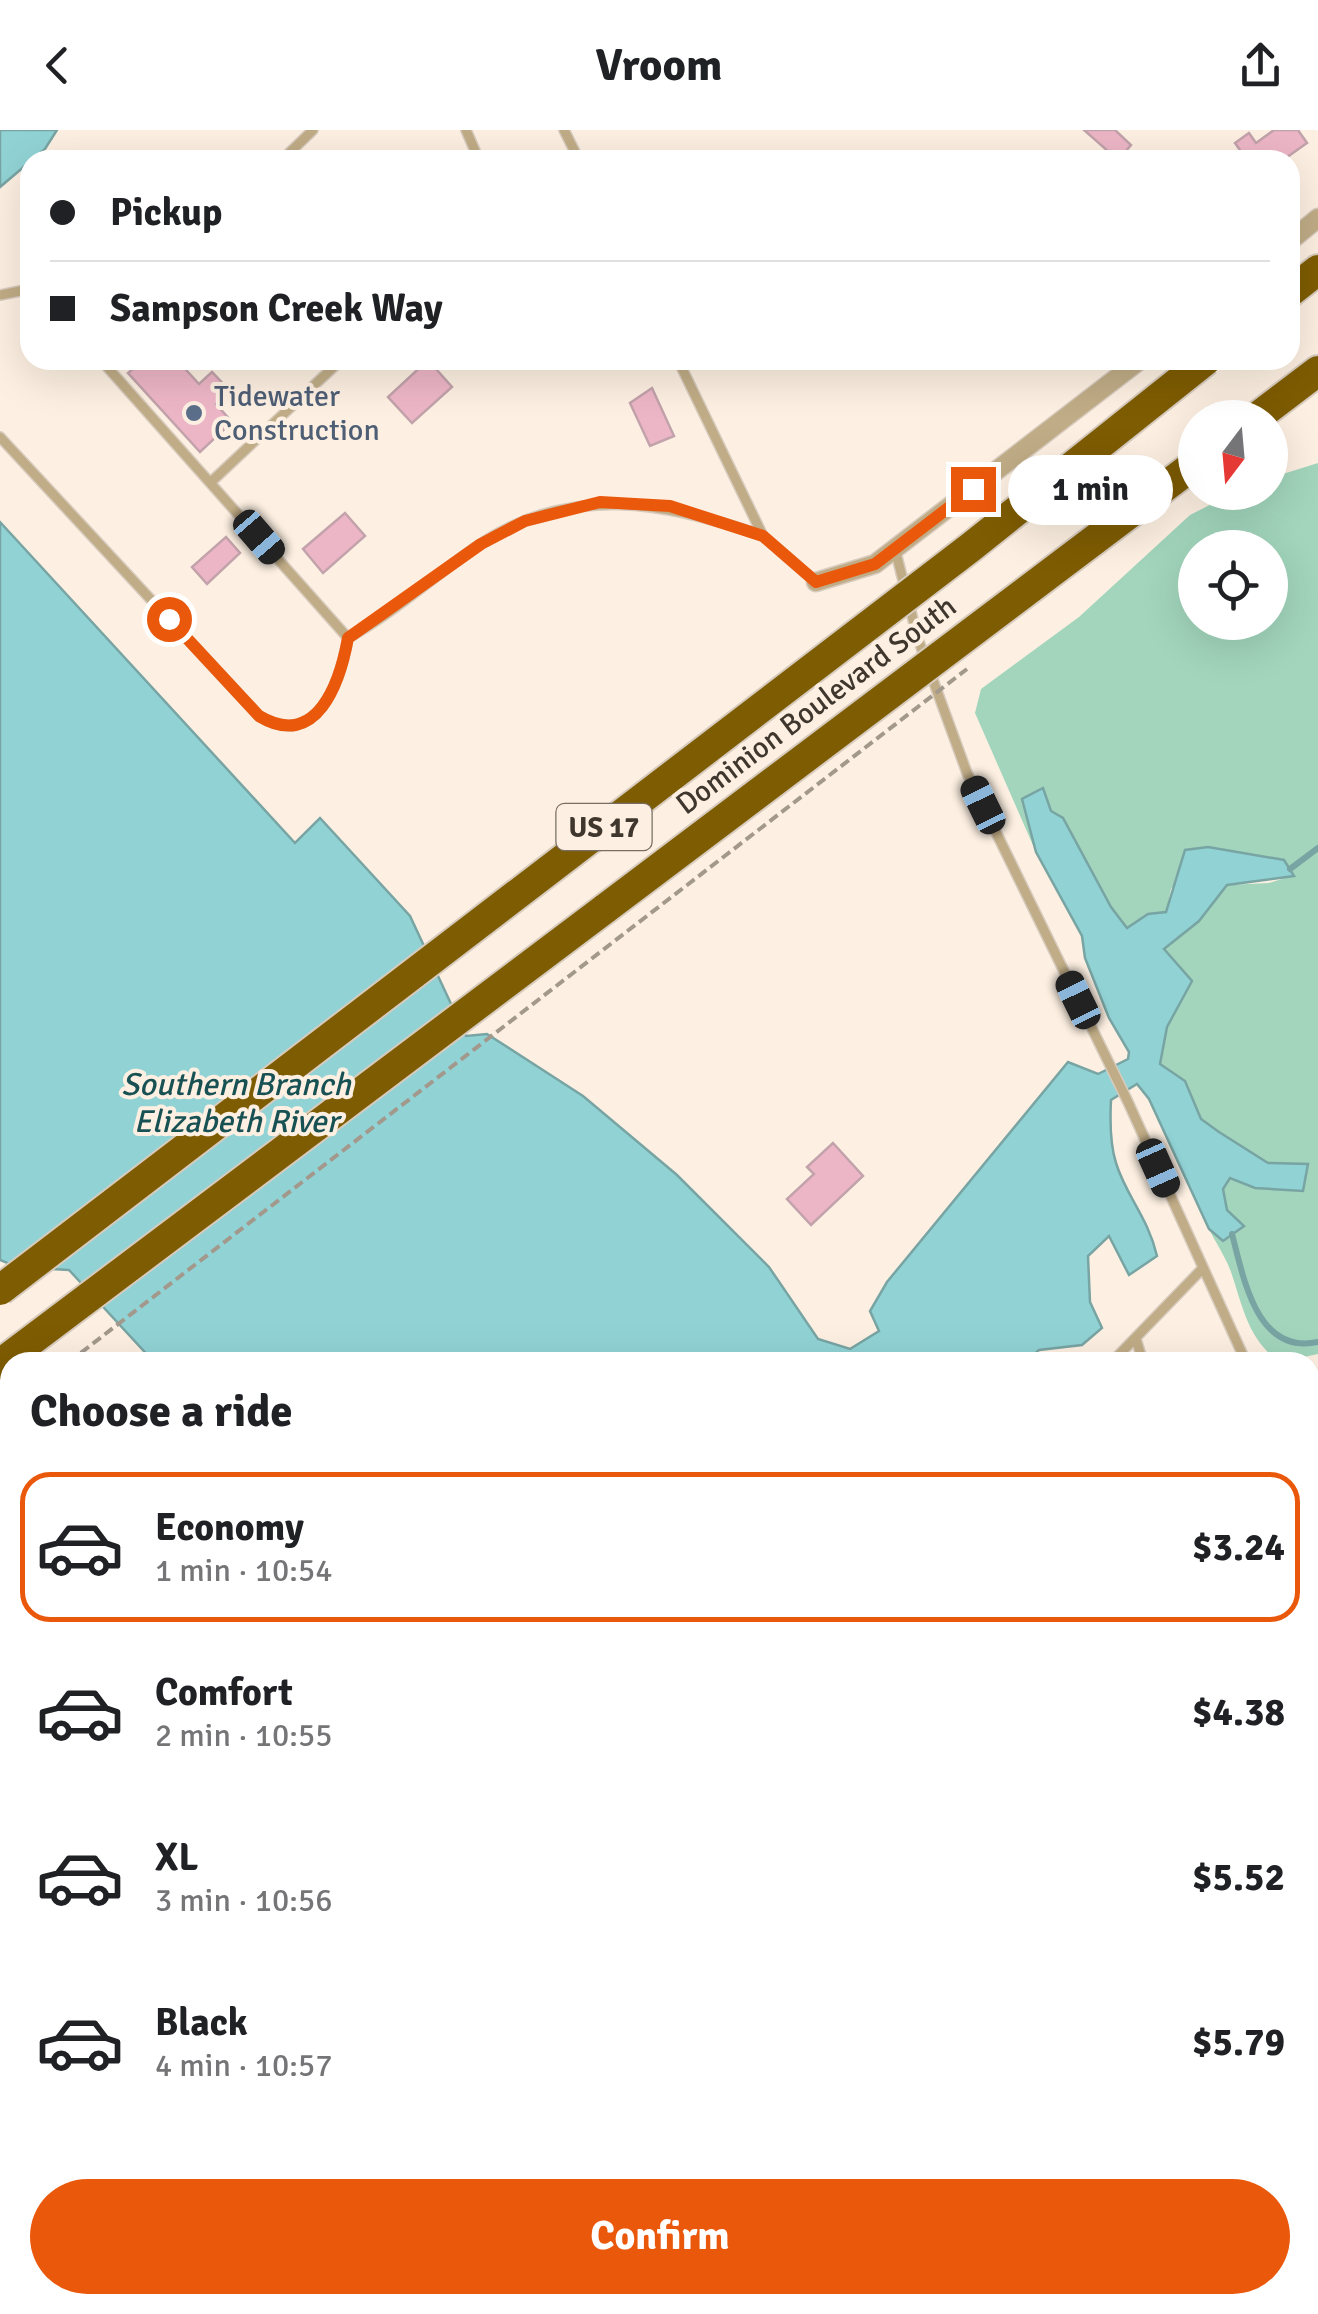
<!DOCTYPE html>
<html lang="en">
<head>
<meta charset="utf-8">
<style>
  :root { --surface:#fff; --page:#f6f6f6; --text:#202124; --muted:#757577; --line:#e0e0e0; --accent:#ea580c }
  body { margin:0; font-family:Signika,sans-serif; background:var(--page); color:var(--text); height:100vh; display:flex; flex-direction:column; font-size:38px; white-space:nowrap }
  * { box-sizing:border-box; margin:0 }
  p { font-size:32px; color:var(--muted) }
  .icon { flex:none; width:55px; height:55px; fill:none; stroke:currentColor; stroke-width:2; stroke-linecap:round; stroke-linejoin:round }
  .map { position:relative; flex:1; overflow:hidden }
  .side { position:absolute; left:0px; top:1222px; width:1320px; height:962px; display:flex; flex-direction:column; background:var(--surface); border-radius:30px 30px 0 0; box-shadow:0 10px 40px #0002 }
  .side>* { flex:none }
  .hud { position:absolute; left:20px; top:20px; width:1280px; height:220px; border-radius:30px; box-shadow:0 10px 40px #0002; display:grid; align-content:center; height:220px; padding:0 30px; background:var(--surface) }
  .needle { width:65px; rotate:196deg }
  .controls { position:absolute; left:1178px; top:270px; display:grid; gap:20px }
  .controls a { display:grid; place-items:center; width:110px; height:110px; border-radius:50%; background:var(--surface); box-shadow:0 10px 40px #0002; font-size:50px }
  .end { position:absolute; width:45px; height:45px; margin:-22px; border:12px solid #ea580c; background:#fff; box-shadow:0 0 0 5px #fff }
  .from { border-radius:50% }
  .bubble { position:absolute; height:70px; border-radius:35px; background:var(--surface); box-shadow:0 10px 40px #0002; font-size:32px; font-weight:700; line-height:70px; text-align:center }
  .car { position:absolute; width:30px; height:60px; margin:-30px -15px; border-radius:12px; box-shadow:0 0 8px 2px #0007; background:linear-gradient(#222 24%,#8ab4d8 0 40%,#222 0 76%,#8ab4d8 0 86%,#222 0) }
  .hud b { display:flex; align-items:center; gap:35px; height:95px; font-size:38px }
  .hud b+b { border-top:2px solid var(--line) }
  .hud i { width:25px; height:25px; background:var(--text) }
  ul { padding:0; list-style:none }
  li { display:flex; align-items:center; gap:30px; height:150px; margin:0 20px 15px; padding:0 10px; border:5px solid transparent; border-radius:30px }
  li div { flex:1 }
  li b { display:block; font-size:38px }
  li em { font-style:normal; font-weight:700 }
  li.selected { border-color:var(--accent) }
  li>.icon { width:90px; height:90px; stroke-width:1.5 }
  h2 { padding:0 30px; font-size:45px; line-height:120px }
  .cta { display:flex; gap:20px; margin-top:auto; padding:20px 30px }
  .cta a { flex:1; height:115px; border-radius:60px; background:var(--accent); color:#fff; font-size:40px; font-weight:700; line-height:115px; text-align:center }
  header { display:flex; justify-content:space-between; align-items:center; height:130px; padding:0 30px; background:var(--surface); font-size:45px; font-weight:700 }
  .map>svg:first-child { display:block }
  .green { fill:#a2d5bc; fill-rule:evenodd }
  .water { fill:#91d3d5; stroke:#78a4a3; stroke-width:2.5 }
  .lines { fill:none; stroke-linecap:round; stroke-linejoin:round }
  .stream { stroke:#78a4a3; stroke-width:6 }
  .building { fill:#edb6c6; stroke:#c2a2ab; stroke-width:2.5 }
  .service-casing { stroke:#d7cbbe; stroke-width:12 }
  .minor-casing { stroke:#d7cbbe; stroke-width:21 }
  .motorway-casing { stroke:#d7cbbe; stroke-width:34 }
  .path { stroke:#a3988c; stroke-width:4; stroke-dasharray:10 5; stroke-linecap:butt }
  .service { stroke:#c0ac86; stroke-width:9 }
  .minor { stroke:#c0ac86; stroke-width:18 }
  .motorway { stroke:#7e5c02; stroke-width:30 }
  .motorway-bridge-casing { stroke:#d7cbbe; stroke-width:34; stroke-linecap:butt }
  .path-bridge { stroke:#a3988c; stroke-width:4; stroke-dasharray:10 5; stroke-linecap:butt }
  .motorway-bridge { stroke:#7e5c02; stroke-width:30 }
  .route { stroke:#ea580c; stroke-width:12 }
  .service-dot { fill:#5c6f8a; stroke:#fdf0e2; stroke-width:4 }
  .labels { text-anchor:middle; stroke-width:8; stroke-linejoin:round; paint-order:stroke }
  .shield { fill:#fdf0e2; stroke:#786e63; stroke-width:2.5 }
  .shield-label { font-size:28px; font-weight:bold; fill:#3f372d }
  .service-label { font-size:30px; fill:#4e5e75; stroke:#fdf0e2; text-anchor:start }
  .street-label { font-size:30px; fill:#3f372d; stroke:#fdf0e2 }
  .water-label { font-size:32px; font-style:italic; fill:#185153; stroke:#fdf0e2 }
</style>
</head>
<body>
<header><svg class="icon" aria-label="back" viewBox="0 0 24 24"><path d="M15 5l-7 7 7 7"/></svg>Vroom<svg class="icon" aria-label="share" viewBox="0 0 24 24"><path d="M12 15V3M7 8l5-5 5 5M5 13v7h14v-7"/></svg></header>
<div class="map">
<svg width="1318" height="2184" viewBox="0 0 1318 2184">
  <rect width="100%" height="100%" fill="#fdf0e2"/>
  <path class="green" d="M 1318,333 L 1318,1224 L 1280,1232 C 1248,1210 1243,1177 1231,1142 C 1226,1128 1216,1113 1209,1099 L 1223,1110 L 1227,1080 L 1223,1059 L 1230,1048 L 1255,1058 L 1303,1061 L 1307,1034 L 1268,1033 L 1219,1002 L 1201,990 L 1185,951 L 1160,934 L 1167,897 L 1192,851 L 1163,820 L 1199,791 L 1227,755 L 1269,753 L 1294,745 L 1284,730 L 1208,717 L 1171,759 L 1166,782 L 1148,784 L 1127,798 L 1111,777 L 1063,688 L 1022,669 L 1036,722 L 975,583 L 981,559 L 1079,487 L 1190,385 L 1233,363 L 1270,362 L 1270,348 ZM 1195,418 L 1270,418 L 1270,492 L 1195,492 Z"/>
  <path class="water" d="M 0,0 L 57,0 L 45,19 L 0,57 Z
    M 0,392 L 295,713 L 320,688 L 410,786 L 466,906 L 487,904 L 583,966 L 677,1045 L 769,1137 L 818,1209 L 850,1219 L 879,1201 L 870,1181 L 887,1152 L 1068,932 L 1098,944 L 1128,929 L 1129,922 L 1109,888 L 1085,828 L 1082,806 L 1036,722 L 1022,669 L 1043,658 L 1051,681 L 1063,688 L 1111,777 L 1127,798 L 1148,784 L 1166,782 L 1185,720 L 1208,717 L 1284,730 L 1294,746 L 1227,755 L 1199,791 L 1164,819 L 1192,851 L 1167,897 L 1160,934 L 1185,951 L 1201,989 L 1219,1002 L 1268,1033 L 1308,1034 L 1303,1061 L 1255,1058 L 1230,1048 L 1223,1059 L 1227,1080 L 1244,1096 L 1223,1111 L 1209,1099 L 1149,969 L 1137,954 L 1111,970 C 1110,989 1110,1014 1116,1033 C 1126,1066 1148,1087 1157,1126 L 1129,1145 L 1109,1106 L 1088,1126 L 1090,1172 L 1102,1198 L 1082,1215 L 1039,1220 L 1025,1232 L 154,1232 L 69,1140 L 17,1137 L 0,1130 Z
    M 288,2175 L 994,2175 L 1016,2184 L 288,2184 Z"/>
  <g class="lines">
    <path class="stream" d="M 1290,739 L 1318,718
      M 1232,1104 C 1244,1150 1257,1225 1318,1212"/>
  </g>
  <path class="building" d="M 1084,0 L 1115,0 L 1131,15 L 1118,30 Z
    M 1274,0 L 1298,0 L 1307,13 L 1283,30 L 1247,30 L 1235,13 L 1249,3 L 1256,13 Z
    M 143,230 L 177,230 L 199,254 L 212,242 L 230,261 L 216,274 L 232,292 L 200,322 L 128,243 Z
    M 428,230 L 452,257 L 412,293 L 388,267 Z
    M 652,258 L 674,306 L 650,316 L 630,273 Z
    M 345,383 L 365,406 L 323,443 L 303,419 Z
    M 226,407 L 240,423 L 207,454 L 192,437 Z
    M 833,1013 L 863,1046 L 811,1095 L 787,1069 L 814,1044 L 807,1037 Z"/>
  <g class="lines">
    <g class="service-casing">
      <path id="service" d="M 466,0 L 479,30
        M 564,0 L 579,30
        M 282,30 L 313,0
        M 0,165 L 20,161 L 30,165
        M 101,230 L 348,508 C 395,482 435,445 479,415 C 570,353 667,372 763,406
        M 678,230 L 763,406 L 816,452
        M 0,307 L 259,586 C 317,621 340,552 348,508
        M 211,352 L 341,230
        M 895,419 L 918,509 L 967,643 L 1128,972 L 1246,1232
        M 1136,1209 L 1143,1232
        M 1112,1232 L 1203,1138
        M 1310,1373 L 1318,1390
        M 1310,2109 L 1318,2108
        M 1310,2144 L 1318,2136
        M 1225,2175 L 1228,2184
        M 1277,2184 L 1284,2175"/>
    </g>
    <g class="minor-casing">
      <path id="minor" d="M 1290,111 L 1318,88
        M 816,452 L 875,434 L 1140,230"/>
    </g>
    <g class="motorway-casing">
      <path id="motorway" d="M 1290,162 L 1318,140
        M 1256,288 L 1318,241
        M 0,1234 L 606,778"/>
    </g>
    <path class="path" d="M 0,1286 L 10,1278"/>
    <use href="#service" class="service"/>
    <use href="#minor" class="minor"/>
    <use href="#motorway" class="motorway"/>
    <g class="motorway-bridge-casing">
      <path id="motorway-bridge" d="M 606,778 L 1195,334
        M 0,1160 L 971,417 L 1206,230"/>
    </g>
    <path class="path-bridge" d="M 69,1232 L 967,539"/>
    <use href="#motorway-bridge" class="motorway-bridge"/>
  </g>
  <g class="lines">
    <path class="route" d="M 169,489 L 259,586 C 317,621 340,552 348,508 L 481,414 L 525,391 L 600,372 L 670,376 L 763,406 L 816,452 L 875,434 L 973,359"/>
  </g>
  <circle class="service-dot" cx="194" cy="283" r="10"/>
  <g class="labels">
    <rect class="shield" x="556.5" y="674" width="95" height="46" rx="8"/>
    <g class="shield-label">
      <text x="604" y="707">US 17</text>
    </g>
    <g class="service-label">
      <text x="214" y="276">Tidewater<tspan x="214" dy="34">Construction</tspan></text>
    </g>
    <g class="street-label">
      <text transform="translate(816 575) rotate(-37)" y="10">Dominion Boulevard South</text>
    </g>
    <g class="water-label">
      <text x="236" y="965">Southern Branch<tspan x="236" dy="37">Elizabeth River</tspan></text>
    </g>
  </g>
</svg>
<div class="controls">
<a><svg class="needle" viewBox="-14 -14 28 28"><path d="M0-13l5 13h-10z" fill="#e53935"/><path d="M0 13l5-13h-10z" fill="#757577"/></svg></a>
<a><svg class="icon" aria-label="locate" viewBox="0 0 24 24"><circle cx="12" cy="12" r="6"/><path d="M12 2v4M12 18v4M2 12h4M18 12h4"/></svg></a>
</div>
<i class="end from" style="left:169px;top:489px"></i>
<i class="end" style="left:973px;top:359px"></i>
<div class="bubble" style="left:1008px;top:325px;width:165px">1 min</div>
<i class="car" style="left:259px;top:407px;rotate:139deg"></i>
<i class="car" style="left:983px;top:675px;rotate:334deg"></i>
<i class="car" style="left:1078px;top:870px;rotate:334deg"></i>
<i class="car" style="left:1158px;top:1038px;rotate:156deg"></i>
<div class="hud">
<b><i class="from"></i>Pickup</b>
<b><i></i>Sampson Creek Way</b>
</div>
<section class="side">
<h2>Choose a ride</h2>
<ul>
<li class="selected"><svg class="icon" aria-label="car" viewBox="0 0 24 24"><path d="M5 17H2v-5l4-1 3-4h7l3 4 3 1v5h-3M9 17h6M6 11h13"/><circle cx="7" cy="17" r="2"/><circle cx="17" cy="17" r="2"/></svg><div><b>Economy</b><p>1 min · 10:54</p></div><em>$3.24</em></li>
<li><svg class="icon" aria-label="car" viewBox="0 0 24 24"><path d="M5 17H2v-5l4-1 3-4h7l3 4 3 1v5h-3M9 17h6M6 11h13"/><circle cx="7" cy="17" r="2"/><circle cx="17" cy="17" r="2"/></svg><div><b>Comfort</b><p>2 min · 10:55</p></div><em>$4.38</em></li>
<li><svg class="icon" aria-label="car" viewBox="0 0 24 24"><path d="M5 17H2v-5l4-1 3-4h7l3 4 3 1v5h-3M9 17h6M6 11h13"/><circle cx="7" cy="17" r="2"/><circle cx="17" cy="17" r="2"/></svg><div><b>XL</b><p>3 min · 10:56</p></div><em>$5.52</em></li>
<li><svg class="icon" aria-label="car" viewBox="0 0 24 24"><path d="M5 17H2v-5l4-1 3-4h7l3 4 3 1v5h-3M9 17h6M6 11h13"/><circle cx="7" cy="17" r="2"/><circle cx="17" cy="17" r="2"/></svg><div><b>Black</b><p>4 min · 10:57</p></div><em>$5.79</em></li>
</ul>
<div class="cta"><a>Confirm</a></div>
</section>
</div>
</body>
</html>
